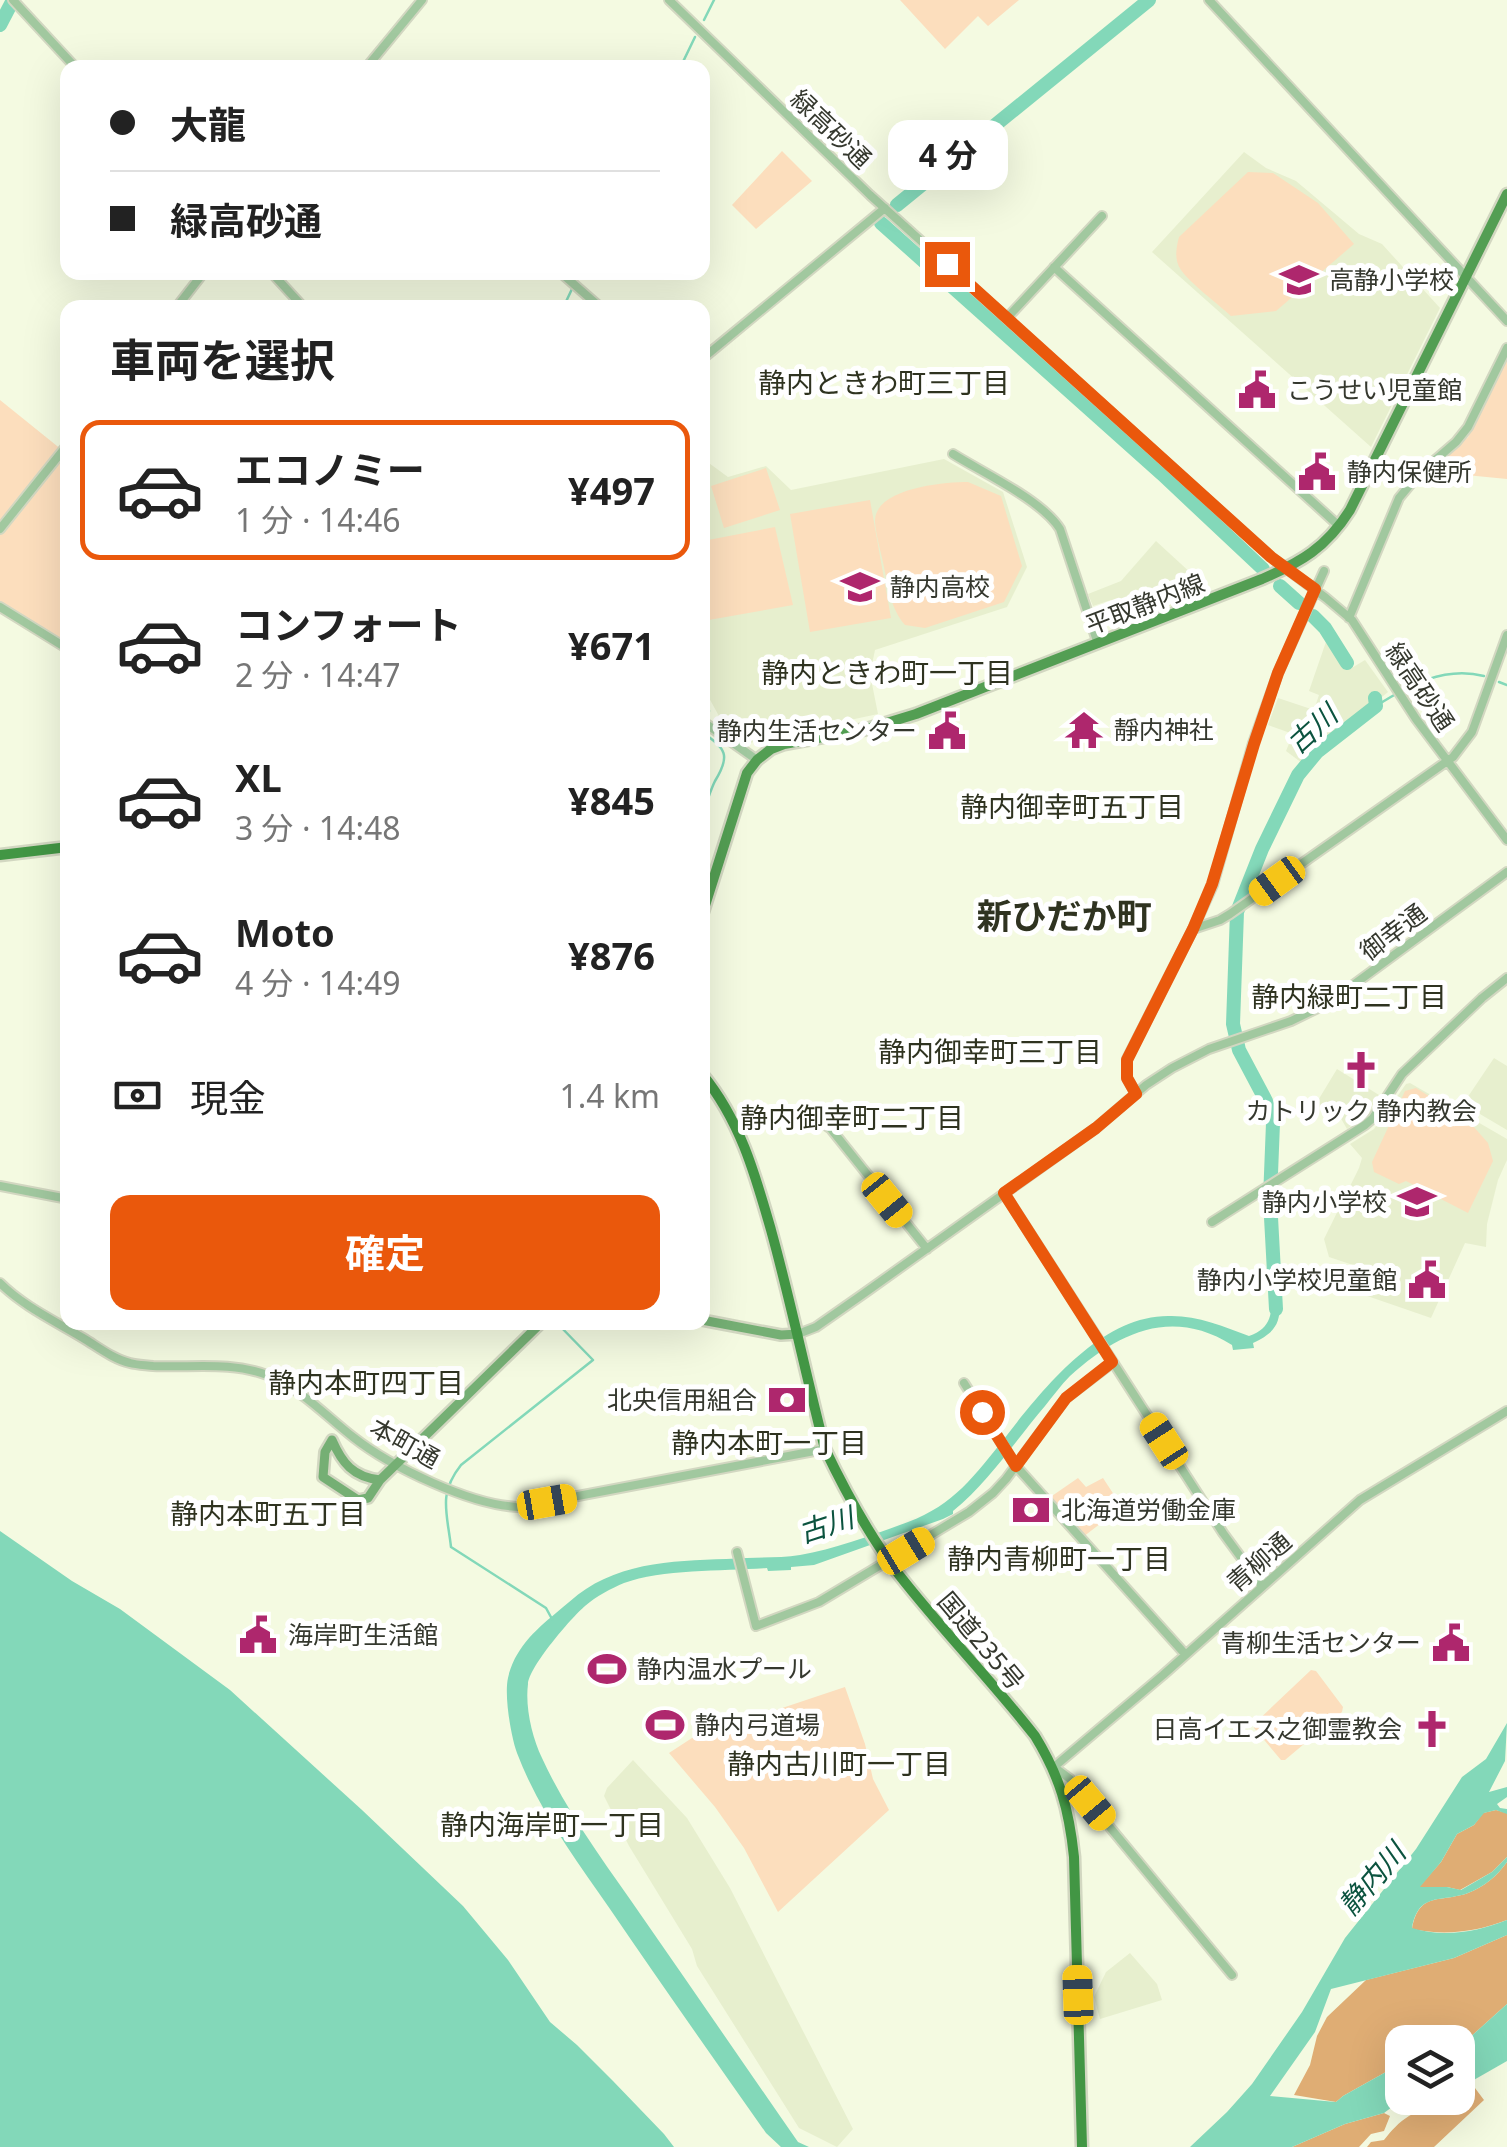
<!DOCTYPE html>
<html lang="ja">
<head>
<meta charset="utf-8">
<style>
  :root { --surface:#fff; --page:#f6f6f6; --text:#222; --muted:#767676; --line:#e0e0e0; --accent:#ea580c }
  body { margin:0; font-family:"Noto Sans","Noto Sans JP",sans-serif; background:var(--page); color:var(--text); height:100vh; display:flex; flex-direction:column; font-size:38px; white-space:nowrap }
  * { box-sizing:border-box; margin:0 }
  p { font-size:32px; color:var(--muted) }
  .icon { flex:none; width:55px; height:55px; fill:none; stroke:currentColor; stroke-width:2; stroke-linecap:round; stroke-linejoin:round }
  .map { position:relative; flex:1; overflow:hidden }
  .panel { position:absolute; left:60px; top:300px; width:650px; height:1030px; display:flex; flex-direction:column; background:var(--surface); border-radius:20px; box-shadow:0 10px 40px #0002 }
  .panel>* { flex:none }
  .hud { position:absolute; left:60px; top:60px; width:650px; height:220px; border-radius:20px; box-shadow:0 10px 40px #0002; display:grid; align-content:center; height:220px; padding:0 50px; background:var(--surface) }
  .tools { position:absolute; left:1385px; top:2025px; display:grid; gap:20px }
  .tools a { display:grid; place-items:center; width:90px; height:90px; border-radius:20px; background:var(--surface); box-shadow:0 10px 40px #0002; font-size:50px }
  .end { position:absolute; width:45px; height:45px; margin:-22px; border:12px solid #ea580c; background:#fff; box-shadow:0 0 0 5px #fff }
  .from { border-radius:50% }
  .bubble { position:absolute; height:70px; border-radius:20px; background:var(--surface); box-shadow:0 10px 40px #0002; font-size:32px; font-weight:700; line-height:70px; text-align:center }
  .car { position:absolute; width:30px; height:60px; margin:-30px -15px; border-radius:12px; box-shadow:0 0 8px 2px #0007; background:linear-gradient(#f5c518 24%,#345 0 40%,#f5c518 0 76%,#345 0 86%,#f5c518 0) }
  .hud b { display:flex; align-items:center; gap:35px; height:95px; font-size:38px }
  .hud b+b { border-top:2px solid var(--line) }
  .hud i { width:25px; height:25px; background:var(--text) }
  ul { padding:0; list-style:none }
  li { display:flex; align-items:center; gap:30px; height:140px; margin:0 20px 15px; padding:0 30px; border:5px solid transparent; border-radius:20px }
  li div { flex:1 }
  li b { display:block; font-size:38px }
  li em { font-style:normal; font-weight:700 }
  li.on { border-color:var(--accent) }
  li>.icon { width:90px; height:90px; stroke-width:1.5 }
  h2 { padding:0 50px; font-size:45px; line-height:120px }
  .pay { display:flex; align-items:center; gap:25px; height:110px; padding:0 50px; font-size:38px }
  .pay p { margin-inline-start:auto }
  .cta { display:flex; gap:20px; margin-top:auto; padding:20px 50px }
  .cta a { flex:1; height:115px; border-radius:20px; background:var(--accent); color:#fff; font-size:40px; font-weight:700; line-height:115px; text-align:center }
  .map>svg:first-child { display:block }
  .built { fill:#e7efce }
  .green { fill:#fcdebd }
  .forest { fill:#dfad74 }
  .water { fill:#83d8b9 }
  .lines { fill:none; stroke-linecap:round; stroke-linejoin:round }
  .stream { stroke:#83d8b9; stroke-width:2.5 }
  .river { stroke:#83d8b9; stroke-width:14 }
  .tertiary-casing { stroke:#d2d7c1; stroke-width:12 }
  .secondary-casing { stroke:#d2d7c1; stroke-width:14 }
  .primary-casing { stroke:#d2d7c1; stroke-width:15 }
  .trunk-casing { stroke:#d2d7c1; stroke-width:15 }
  .tertiary { stroke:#a1c89f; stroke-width:8 }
  .secondary { stroke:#75af74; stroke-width:9 }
  .primary { stroke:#539e53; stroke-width:10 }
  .trunk { stroke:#429644; stroke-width:10 }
  .route { stroke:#ea580c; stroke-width:12 }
  .labels { text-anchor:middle; stroke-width:10; stroke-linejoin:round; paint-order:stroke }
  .street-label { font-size:25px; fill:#35382e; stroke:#fff }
  .poi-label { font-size:25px; fill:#35382e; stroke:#fff; text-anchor:start }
  .neighbourhood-label { font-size:28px; fill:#2f3320; stroke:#fff }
  .water-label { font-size:28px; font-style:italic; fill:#0b533f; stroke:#fff }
  .district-label { font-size:35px; font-weight:bold; fill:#2f3320; stroke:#fff }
</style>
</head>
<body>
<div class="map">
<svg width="1507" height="2147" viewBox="0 0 1507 2147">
  <rect width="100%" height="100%" fill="#f4fae1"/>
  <path class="built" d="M 1244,152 L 1266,168 L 1296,181 L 1359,234 L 1382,244 L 1440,308 L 1371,447 L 1152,252 Z
    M 702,458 L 728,477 L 766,466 L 791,490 L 944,459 L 1003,492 L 1027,567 L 1007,607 L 875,650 L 870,674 L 878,714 L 775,736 L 750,743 L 725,727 L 703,687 Z
    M 1156,541 L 1205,586 L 1194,597 L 1121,626 L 1111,600 L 1093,606 L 1088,594 L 1121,581 Z
    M 1328,636 L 1350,669 L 1365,660 L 1388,692 L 1302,763 L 1286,751 L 1293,734 L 1268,725 L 1278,698 L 1314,710 L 1319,695 L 1309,691 Z
    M 1494,1058 L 1507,1066 L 1507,1130 L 1463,1104 Z
    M 1337,1069 L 1379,1095 L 1370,1112 L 1347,1129 L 1335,1108 L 1314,1107 Z
    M 1410,1083 L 1507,1139 L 1507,1160 L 1498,1180 L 1487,1224 L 1486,1247 L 1465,1243 L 1431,1318 L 1347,1289 L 1353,1265 L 1329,1257 L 1324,1239 L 1359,1168 L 1362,1158 L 1350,1144 L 1374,1129 L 1406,1084 Z
    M 633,1760 L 687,1818 L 730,1888 L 853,2129 L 837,2147 L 799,2128 L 697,1966 L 692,1949 L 629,1846 L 604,1796 L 607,1788 Z
    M 1130,1953 L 1157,1984 L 1162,2000 L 1100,2019 L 1094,1997 L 1106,1972 Z"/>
  <path class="green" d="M 900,0 L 1019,0 L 988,26 L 978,16 L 945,49 Z
    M 782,151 L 812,181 L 756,229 L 732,205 Z
    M 1248,172 L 1273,173 L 1318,203 L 1354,244 L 1276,311 L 1231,316 C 1219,305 1189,282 1181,270 C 1174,260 1176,248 1179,237 Z
    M 1507,357 L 1507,479 L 1435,472 L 1436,463 L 1468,437 Z
    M 0,400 L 67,454 L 67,643 L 0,601 Z
    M 766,468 L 780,510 L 724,528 L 711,486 Z
    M 968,482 L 1001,496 L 1022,566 L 1004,602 L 925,628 L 905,625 C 891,609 888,587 884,567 C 881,552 876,536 875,521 C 875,488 944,482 968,482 Z
    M 870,500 L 891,618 L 810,632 L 790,514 Z
    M 775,527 L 793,605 L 703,621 L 703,541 Z
    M 1416,1088 L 1432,1098 L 1434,1109 L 1460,1125 L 1473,1126 L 1488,1143 L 1493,1161 L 1468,1213 L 1406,1181 L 1399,1184 L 1374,1172 L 1372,1162 L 1405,1091 Z
    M 1078,1478 L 1086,1487 L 1103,1478 L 1122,1507 L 1083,1537 L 1049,1498 Z
    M 1311,1670 L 1316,1671 L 1343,1707 L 1342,1712 L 1285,1760 L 1281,1760 L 1254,1728 L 1254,1724 Z
    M 845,1687 L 865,1744 L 873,1779 L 889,1810 L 778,1912 L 744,1848 L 715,1807 L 669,1753 L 692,1738 Z"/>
  <path class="forest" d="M 1496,1810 L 1507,1813 L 1507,1857 L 1492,1872 L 1460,1890 L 1447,1887 L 1419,1887 L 1441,1862 L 1457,1834 L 1474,1825 L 1483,1813 Z
    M 1507,1862 L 1507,1920 C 1476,1932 1445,1936 1412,1929 C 1419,1891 1440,1903 1468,1893 C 1484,1887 1497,1876 1507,1862 Z
    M 1507,1935 L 1507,2004 L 1467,2040 L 1457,2042 L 1402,2042 L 1402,2063 L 1343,2096 L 1336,2102 L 1294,2095 L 1310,2065 L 1317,2036 L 1327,2017 L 1366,1980 L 1454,1958 Z
    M 1467,2084 L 1475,2088 L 1484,2100 L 1434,2147 L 1367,2147 L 1371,2142 L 1384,2140 C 1391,2131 1399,2122 1409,2116 C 1422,2108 1435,2108 1447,2098 L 1458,2098 L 1458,2089 Z
    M 1384,2113 L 1390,2116 L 1384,2131 L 1371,2134 L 1359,2147 L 1292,2147 L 1345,2124 Z"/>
  <path class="water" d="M 1272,1290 L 1279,1290 C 1281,1318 1281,1330 1253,1343 L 1254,1348 L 1233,1350 L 1232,1345 C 1171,1307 1118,1333 1070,1376 C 1061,1385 1053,1396 1045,1406 C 1015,1441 989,1482 953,1511 L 953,1514 L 943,1519 L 814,1565 L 791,1567 L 791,1570 L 768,1571 L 767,1568 C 725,1571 662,1569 624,1583 C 612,1588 595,1597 585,1606 C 571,1618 529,1667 528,1684 C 525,1707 532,1737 542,1758 C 568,1815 608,1867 643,1918 C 695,1993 746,2067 798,2142 L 809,2147 L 781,2147 L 766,2133 C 714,2059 661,1984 610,1909 C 576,1860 538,1809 517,1753 C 511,1737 504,1695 508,1678 C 514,1650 534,1631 556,1613 C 566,1605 575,1596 586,1589 C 633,1558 692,1561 747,1558 C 764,1557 783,1558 800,1555 C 835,1549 875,1534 908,1522 C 954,1505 975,1475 1004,1439 C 1042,1390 1100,1316 1168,1316 C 1196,1315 1223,1326 1249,1336 C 1272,1328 1272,1313 1272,1290 Z
    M 0,1531 L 72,1581 L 120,1609 L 230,1690 L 362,1810 L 463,1906 L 508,1960 L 550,2022 L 577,2045 L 613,2081 L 664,2134 L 674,2147 L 0,2147 Z
    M 1507,1723 L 1505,1761 L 1489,1792 L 1507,1787 L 1507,1797 L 1497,1804 L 1500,1808 L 1507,1809 L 1507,1814 L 1496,1810 L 1484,1813 L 1474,1825 L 1457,1834 L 1441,1862 L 1420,1887 L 1447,1887 L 1461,1890 L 1492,1872 L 1507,1857 L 1507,1862 C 1497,1876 1484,1887 1468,1893 C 1441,1903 1419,1891 1412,1928 C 1443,1938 1477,1932 1507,1920 L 1507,1935 L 1454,1958 L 1331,1989 L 1315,2032 L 1270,2096 L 1336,2102 L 1343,2096 L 1402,2063 L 1402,2098 L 1417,2098 L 1396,2104 L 1384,2113 L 1345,2124 L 1292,2147 L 1190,2147 L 1227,2112 L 1252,2084 L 1302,2012 L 1345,1938 L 1416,1849 L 1462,1777 L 1486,1759 Z
    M 1507,2004 L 1507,2061 L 1458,2089 L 1457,2042 L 1467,2040 Z"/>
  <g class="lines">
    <path class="stream" d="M 704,20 L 714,0
      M 680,68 L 695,37
      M 563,308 L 580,272
      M 1499,682 L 1507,685
      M 702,700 L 709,711
      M 1376,706 C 1409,685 1444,666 1484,676
      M 702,732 C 726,749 731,755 715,781 C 710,791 707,803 702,814
      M 552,1619 L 546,1608 L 451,1547 C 447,1512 438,1494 461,1465 L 593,1360 L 556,1322"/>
    <path class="river" d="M 0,25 L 13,0
      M 897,205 L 1149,0
      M 881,223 L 1162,474 L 1263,569
      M 1280,586 L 1299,603
      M 1313,616 L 1325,628 L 1347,663
      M 1276,1309 L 1270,1199 L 1273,1123 L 1266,1101 L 1239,1050 L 1233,1024 L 1237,912 L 1262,849 L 1298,775 L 1317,752 L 1376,706 L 1375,698"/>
    <g class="tertiary-casing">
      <path id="tertiary" d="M 13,0 L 76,68
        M 669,0 L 870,195 L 1271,557 L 1326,598 L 1352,620 L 1416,719 L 1507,840
        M 1209,0 L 1507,321
        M 366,68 L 422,0
        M 1054,267 L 1339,526
        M 271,272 L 304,308
        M 560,272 L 601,308
        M 176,308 L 204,272
        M 1007,318 L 1102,216
        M 702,359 L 885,208
        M 953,454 C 983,473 1042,500 1060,529 L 1098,644
        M 0,529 L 68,444
        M 0,607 L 68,649
        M 1349,618 L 1399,498 L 1419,474 L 1456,442 L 1468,427 L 1507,348
        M 702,721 L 757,760
        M 1193,929 L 1220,920 L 1230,914 L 1453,757 L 1472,732 L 1507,635
        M 1136,1094 L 1127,1078 L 1127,1059 L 1193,929 L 1213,885 L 1253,743 L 1278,673 L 1324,571
        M 736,1125 C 769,1117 802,1105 831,1129 L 927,1249
        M 0,1186 L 68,1199
        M 1004,1193 L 1223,1533 L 1262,1586
        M 1212,1222 L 1365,1125 L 1373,1118 L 1402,1074 L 1482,998 L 1507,978
        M 0,1283 C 23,1306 55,1321 83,1338 C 98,1347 113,1359 130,1363 C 137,1365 145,1365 153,1366 C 190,1368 231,1361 267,1375 C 299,1387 326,1416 353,1437 C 391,1467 472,1506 520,1507 L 825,1449
        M 798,1334 L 816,1327 L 866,1292 L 1096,1128 L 1146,1085 L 1172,1068 L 1209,1049 L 1291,1021 L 1330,1002 L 1507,872
        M 964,1383 L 1016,1466 L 1185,1654
        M 737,1552 L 756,1626 L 819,1602 L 969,1512 L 993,1493 L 1006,1479 L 1066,1398 L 1112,1363
        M 1232,1975 L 1070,1779 L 1054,1767 L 1163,1675 L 1360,1500 L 1507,1411"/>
    </g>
    <g class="secondary-casing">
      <path id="secondary" d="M 702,1320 L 781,1335 L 798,1334
        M 380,1480 C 353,1477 342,1463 332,1440 L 325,1452 L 323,1477 L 358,1500 L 368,1498 L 380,1480 L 542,1322"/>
    </g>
    <g class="primary-casing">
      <path id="primary" d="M 702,915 L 747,773 L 757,760 L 771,749 L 784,744 L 867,729 L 916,714 L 1262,579 C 1301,562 1326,548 1350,510 L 1507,194"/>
    </g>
    <g class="trunk-casing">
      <path id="trunk" d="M 0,855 L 68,847
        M 702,1074 C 740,1120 755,1174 771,1230 C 791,1302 806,1376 825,1449 C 846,1493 870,1537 900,1576 C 943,1631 992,1681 1035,1736 C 1060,1777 1069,1809 1074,1857 L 1082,2147"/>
    </g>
    <use href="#tertiary" class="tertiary"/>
    <use href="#secondary" class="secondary"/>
    <use href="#primary" class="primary"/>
    <use href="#trunk" class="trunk"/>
  </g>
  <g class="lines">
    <path class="route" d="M 947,264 L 1271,557 L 1315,589 L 1278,673 L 1254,744 L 1212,884 L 1193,929 L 1127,1060 L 1127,1078 L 1136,1094 L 1096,1128 L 1004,1193 L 1112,1362 L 1066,1398 L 1016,1466 L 982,1412"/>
  </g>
  <defs>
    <g id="school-bare" transform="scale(3)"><path d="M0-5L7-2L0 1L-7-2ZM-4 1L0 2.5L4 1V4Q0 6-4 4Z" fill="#ae276d" stroke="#fff" stroke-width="2.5" paint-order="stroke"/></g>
    <g id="civic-bare" transform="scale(3)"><path d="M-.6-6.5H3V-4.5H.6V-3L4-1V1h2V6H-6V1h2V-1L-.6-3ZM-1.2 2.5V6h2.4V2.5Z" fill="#ae276d" stroke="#fff" stroke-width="2.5" paint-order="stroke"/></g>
    <g id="temple-bare" transform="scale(3)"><path d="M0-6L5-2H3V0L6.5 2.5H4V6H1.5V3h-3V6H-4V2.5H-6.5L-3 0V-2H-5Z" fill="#ae276d" stroke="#fff" stroke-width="2.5" paint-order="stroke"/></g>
    <g id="church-bare" transform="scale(3)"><path d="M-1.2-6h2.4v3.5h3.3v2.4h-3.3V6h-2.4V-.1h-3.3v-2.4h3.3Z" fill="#ae276d" stroke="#fff" stroke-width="2.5" paint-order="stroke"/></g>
    <g id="bank-bare" transform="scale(3)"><path d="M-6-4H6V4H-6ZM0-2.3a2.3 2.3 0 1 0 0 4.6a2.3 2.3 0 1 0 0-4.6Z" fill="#ae276d" stroke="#fff" stroke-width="2.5" paint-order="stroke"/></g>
    <g id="stadium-bare" transform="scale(3)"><path d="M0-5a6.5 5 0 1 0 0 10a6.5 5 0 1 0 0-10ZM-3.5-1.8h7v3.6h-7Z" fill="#ae276d" stroke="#fff" stroke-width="2.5" paint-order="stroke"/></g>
  </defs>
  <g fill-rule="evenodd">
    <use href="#school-bare" x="1299" y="280"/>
    <use href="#civic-bare" x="1257" y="390"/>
    <use href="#civic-bare" x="1317" y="472"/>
    <use href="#school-bare" x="860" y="587"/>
    <use href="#temple-bare" x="1084" y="730"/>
    <use href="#civic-bare" x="947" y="731"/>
    <use href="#church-bare" x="1361" y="1070"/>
    <use href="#school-bare" x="1417" y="1202"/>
    <use href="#civic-bare" x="1427" y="1280"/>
    <use href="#bank-bare" x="787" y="1400"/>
    <use href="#bank-bare" x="1031" y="1510"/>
    <use href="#civic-bare" x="258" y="1635"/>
    <use href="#civic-bare" x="1451" y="1643"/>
    <use href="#stadium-bare" x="607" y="1669"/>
    <use href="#stadium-bare" x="665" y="1725"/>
    <use href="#church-bare" x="1432" y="1729"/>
  </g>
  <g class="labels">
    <g class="street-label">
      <text transform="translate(831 129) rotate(44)" y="9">緑高砂通</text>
      <text transform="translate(1145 604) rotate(-21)" y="9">平取静内線</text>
      <text transform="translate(1420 687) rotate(56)" y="9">緑高砂通</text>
      <text transform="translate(1393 932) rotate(-37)" y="9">御幸通</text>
      <text transform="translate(405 1443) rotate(29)" y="9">本町通</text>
      <text transform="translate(1259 1562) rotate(-41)" y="9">青柳通</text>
      <text transform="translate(981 1641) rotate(50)" y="9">国道235号</text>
    </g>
    <g class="poi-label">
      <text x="1329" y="289">高静小学校</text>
      <text x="1287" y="399">こうせい児童館</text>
      <text x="1347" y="481">静内保健所</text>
      <text x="890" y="596">静内高校</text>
      <text x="1114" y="739">靜内神社</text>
      <text x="917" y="740" text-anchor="end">静内生活センター</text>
      <text x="1361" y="1120" text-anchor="middle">カトリック 静内教会</text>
      <text x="1387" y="1211" text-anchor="end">静内小学校</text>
      <text x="1397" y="1289" text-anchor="end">静内小学校児童館</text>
      <text x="757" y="1409" text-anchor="end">北央信用組合</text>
      <text x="1061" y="1519">北海道労働金庫</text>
      <text x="288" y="1644">海岸町生活館</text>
      <text x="1421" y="1652" text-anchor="end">青柳生活センター</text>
      <text x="637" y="1678">静内温水プール</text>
      <text x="695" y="1734">静内弓道場</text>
      <text x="1402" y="1738" text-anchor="end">日高イエス之御霊教会</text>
    </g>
    <g class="neighbourhood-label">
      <text x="884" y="393">静内ときわ町三丁目</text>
      <text x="887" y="683">静内ときわ町一丁目</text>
      <text x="1072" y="817">静内御幸町五丁目</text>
      <text x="1349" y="1007">静内緑町二丁目</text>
      <text x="990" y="1062">静内御幸町三丁目</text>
      <text x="852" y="1128">静内御幸町二丁目</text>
      <text x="366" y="1393">静内本町四丁目</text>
      <text x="769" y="1453">静内本町一丁目</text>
      <text x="268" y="1524">静内本町五丁目</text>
      <text x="1059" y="1569">静内青柳町一丁目</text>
      <text x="839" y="1774">静内古川町一丁目</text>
      <text x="552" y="1835">静内海岸町一丁目</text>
    </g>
    <g class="water-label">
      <text transform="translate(1312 729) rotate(-42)" y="10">古川</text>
      <text transform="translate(826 1525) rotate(-18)" y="10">古川</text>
      <text transform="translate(1372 1879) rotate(-49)" y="10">静内川</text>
    </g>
    <g class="district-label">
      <text x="1064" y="929">新ひだか町</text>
    </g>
  </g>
</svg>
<div class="tools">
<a><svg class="icon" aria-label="layers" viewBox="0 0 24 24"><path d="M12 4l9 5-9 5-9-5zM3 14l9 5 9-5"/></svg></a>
</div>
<i class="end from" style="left:982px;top:1412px"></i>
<i class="end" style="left:947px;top:264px"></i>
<div class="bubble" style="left:888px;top:120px;width:120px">4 分</div>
<i class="car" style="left:1277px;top:881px;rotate:234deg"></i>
<i class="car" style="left:887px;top:1200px;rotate:141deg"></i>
<i class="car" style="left:1164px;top:1441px;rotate:327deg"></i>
<i class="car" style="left:547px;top:1502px;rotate:80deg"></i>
<i class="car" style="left:906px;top:1551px;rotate:59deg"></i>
<i class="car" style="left:1090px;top:1803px;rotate:140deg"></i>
<i class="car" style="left:1078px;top:1995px;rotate:358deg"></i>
<div class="hud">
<b><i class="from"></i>大龍</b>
<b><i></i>緑高砂通</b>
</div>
<section class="panel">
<h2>車両を選択</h2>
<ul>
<li class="on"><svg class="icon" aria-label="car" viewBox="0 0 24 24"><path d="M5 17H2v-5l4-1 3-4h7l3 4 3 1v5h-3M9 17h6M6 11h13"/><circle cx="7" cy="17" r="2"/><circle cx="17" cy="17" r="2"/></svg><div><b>エコノミー</b><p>1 分 · 14:46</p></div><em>¥497</em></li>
<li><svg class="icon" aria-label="car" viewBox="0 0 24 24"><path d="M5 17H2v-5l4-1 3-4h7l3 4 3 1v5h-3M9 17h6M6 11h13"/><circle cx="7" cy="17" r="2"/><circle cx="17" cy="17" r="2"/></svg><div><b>コンフォート</b><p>2 分 · 14:47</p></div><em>¥671</em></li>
<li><svg class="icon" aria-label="car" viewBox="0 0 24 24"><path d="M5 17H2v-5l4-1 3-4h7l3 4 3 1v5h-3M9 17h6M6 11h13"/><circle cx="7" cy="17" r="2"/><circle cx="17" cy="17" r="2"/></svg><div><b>XL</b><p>3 分 · 14:48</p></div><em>¥845</em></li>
<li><svg class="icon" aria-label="car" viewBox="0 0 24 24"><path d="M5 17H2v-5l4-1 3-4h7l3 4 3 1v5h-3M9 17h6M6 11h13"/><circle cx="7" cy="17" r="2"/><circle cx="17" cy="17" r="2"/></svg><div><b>Moto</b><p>4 分 · 14:49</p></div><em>¥876</em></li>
</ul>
<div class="pay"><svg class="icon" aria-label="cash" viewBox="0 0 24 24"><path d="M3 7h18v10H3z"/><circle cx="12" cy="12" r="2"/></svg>現金<p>1.4 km</p></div>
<div class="cta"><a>確定</a></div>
</section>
</div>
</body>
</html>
